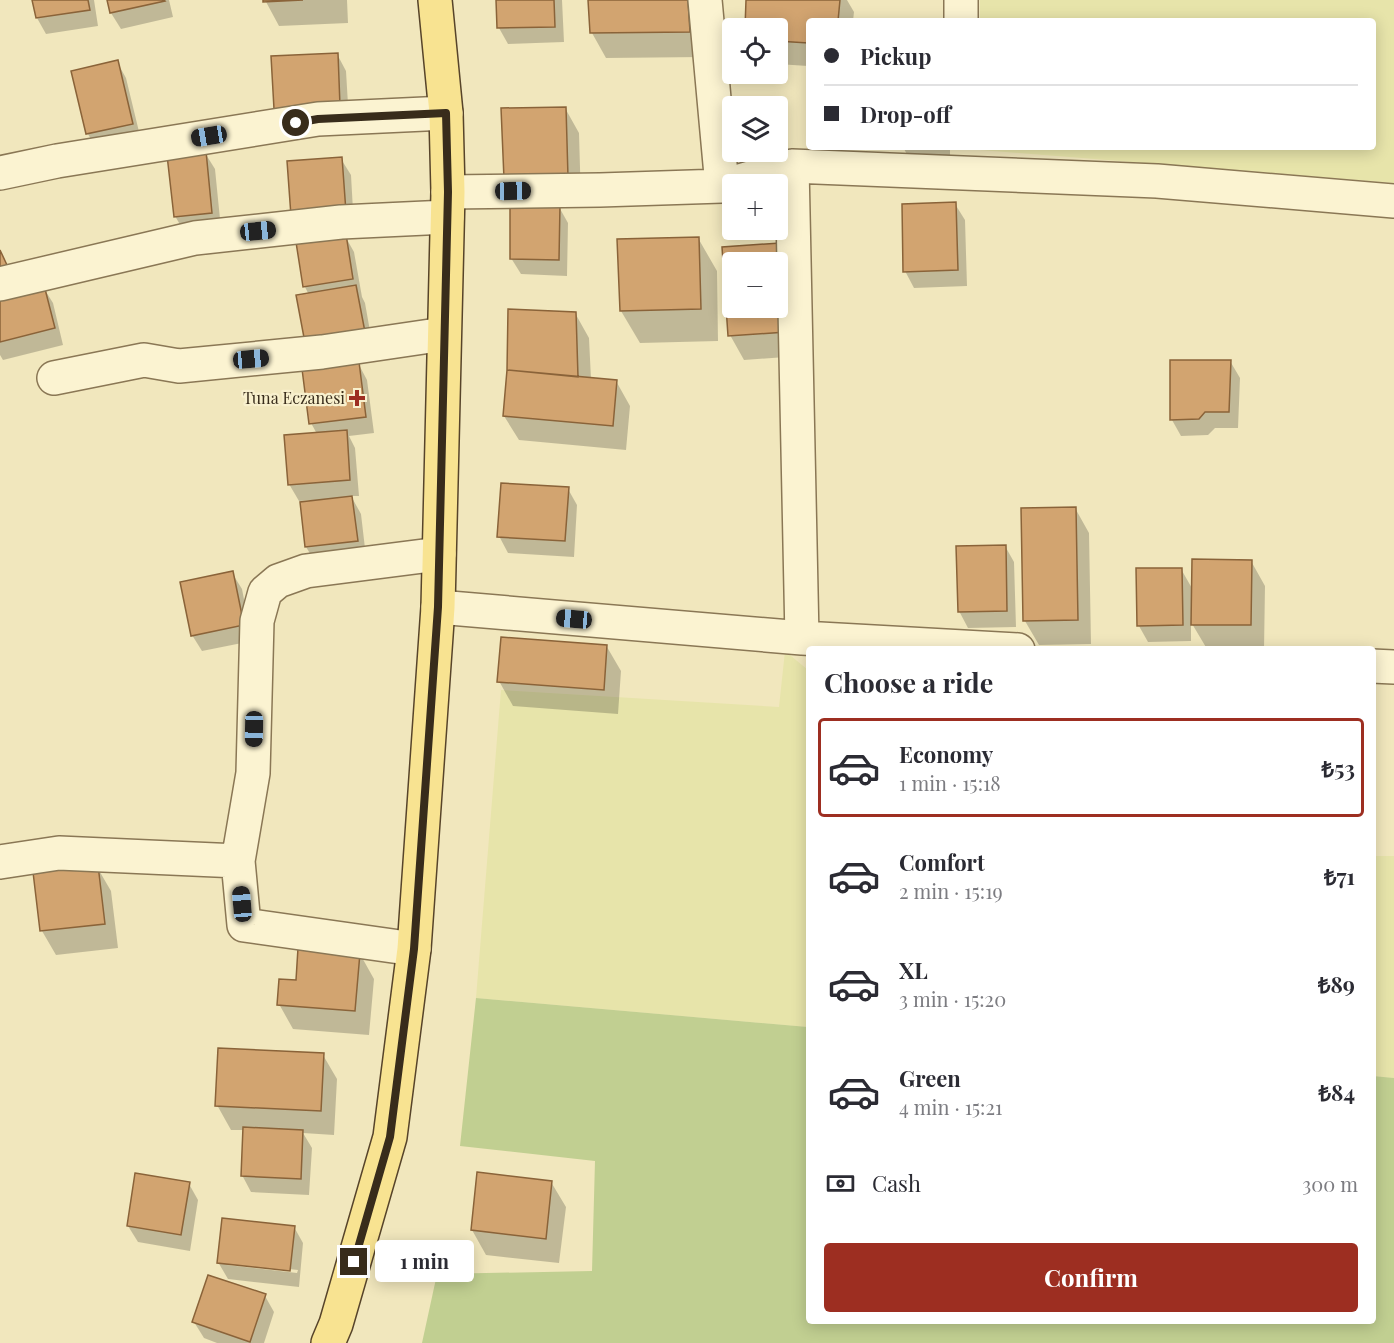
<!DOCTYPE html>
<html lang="en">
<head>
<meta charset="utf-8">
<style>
  :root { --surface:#fff; --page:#f7f7f7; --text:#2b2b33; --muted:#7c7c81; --line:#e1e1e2; --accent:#9d2e21 }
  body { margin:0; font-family:"Playfair Display",serif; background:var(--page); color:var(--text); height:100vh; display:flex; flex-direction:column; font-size:22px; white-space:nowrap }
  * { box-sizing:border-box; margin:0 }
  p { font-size:20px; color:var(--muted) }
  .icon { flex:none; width:33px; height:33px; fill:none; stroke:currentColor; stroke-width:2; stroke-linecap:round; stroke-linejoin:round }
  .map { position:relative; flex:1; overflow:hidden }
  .panel { position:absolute; left:806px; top:646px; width:570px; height:678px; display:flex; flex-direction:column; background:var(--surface); border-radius:6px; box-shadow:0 3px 15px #0003 }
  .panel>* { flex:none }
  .top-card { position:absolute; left:806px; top:18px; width:570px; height:132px; border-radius:6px; box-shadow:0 3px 15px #0003; display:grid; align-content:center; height:132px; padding:0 18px; background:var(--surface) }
  .controls { position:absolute; left:722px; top:18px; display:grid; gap:12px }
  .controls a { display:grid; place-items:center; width:66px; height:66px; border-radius:6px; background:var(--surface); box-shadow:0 3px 15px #0003; font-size:30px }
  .end { position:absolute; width:27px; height:27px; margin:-14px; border:8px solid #382c1b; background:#fff; box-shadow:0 0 0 3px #fff }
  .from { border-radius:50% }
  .bubble { position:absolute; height:42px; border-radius:6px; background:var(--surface); box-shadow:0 3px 15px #0003; font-size:20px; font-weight:700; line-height:42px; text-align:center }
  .car { position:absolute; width:18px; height:36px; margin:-18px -9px; border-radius:8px; box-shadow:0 0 4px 2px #0007; background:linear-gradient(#222 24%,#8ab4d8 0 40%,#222 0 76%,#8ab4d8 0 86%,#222 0) }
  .top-card b { display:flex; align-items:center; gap:21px; height:57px; font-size:22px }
  .top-card b+b { border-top:2px solid var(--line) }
  .top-card i { width:15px; height:15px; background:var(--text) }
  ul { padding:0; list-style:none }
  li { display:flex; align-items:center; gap:18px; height:99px; margin:0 12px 9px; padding:0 6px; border:3px solid transparent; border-radius:6px }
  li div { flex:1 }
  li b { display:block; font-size:22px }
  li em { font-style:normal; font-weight:700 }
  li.current { border-color:var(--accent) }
  li>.icon { width:54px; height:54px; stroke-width:1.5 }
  h2 { padding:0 18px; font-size:27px; line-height:72px }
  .pay { display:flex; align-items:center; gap:15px; height:66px; padding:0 18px; font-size:22px }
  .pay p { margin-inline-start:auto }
  .primary-button { display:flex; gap:12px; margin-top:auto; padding:12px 18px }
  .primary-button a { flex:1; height:69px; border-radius:6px; background:var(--accent); color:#fff; font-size:24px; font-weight:700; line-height:69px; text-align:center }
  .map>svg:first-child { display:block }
  .farmland { fill:#e7e4aa }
  .green { fill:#c1cf91 }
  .shadow { fill:#0003; fill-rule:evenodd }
  .building { fill:#d2a470; stroke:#8a6339; stroke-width:1.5; fill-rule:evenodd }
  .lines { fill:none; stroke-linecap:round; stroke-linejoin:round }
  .minor-casing { stroke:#8a7755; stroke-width:36 }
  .major-casing { stroke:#57442a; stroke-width:36 }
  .minor { stroke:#fbf3d1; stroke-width:33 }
  .major { stroke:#f8e391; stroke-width:33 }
  .route { stroke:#382c1b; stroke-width:8 }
  .poi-dot { fill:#9d2e21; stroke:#f8f0cd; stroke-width:2 }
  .labels { text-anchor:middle; stroke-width:4.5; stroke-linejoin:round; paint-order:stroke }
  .poi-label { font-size:16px; fill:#382c1b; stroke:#f8f0cd; text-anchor:end }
</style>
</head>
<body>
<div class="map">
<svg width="1394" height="1343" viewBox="0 0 1394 1343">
  <rect width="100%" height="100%" fill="#f1e7bd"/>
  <path class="farmland" d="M 980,0 L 1394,0 L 1394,183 L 980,150 L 980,147 L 1372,147 L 1372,21 L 980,21 Z
    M 785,651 L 808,670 L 808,1027 L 476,998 L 501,690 L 779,707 Z
    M 1372,856 L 1394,856 L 1394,1078 L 1373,1076 Z"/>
  <path class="green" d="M 476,998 L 808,1027 L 808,1322 L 1372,1322 L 1373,1076 L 1394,1078 L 1394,1343 L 422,1343 L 437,1274 L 592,1271 L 595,1161 L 460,1146 Z"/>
  <path class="shadow" d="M 34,0 L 94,0 L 98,26 L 46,34 L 37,18 Z
    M 109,0 L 169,0 L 173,17 L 121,29 L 111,13 Z
    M 265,0 L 347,0 L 348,23 L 279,26 Z
    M 497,0 L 562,0 L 564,42 L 508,44 L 499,28 Z
    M 589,0 L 699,0 L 703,57 L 606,58 L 592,33 Z
    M 748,0 L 847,0 L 854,12 L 853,21 L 808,21 L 808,66 L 777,64 L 777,28 L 746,28 Z
    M 337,54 L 346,71 L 349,121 L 285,125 L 276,108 Z
    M 117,62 L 126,78 L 141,140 L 97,150 L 88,134 L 73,72 Z
    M 565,108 L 579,133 L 581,202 L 503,110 Z
    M 903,147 L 950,147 L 950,159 L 910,160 Z
    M 205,153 L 215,169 L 221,229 L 185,233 L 175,216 Z
    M 341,159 L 351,175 L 354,228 L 302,232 Z
    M 955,204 L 965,220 L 967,286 L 914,288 L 905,271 Z
    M 559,207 L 568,223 L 567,276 L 521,274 L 511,258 Z
    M 345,236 L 354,252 L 362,297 L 365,303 L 373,348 L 309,295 L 305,287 L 298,243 Z
    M 698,238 L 717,271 L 718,341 L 640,343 L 621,311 Z
    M 779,245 L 799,356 L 744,360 L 730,335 L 724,249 ZM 732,262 L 777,262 L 777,308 L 732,308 Z
    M 43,287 L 53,303 L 63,345 L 3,360 L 0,355 L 0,297 Z
    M 575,313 L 589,338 L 591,379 L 616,381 L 630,406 L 626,450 L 519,440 L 504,416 Z
    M 1172,361 L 1230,361 L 1240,378 L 1238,428 L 1215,428 L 1208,435 L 1181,436 L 1172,420 Z
    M 358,363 L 367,380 L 374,433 L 349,436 L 355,448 L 359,496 L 351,496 L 361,514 L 366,557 L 316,563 L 306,547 L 312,500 L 299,501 L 289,484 L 317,434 L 311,423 Z
    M 568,489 L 577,505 L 574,557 L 508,553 L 499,536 Z
    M 1075,508 L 1089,533 L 1091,644 L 1039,645 L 1025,621 Z
    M 1005,546 L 1014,562 L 1016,627 L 968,628 L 959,611 Z
    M 1251,561 L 1265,586 L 1264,650 L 1207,649 L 1191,622 L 1191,641 L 1148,642 L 1139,626 L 1181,569 L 1193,590 Z
    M 232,573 L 242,589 L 252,641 L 202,651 L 192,635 Z
    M 607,647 L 621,671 L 618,714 L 513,706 L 499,681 Z
    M 97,867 L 111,891 L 118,948 L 56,955 L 42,931 Z
    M 360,954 L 374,979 L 369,1035 L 293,1029 L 279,1004 L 297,982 Z
    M 323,1055 L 337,1079 L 334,1135 L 303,1133 L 312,1148 L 309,1195 L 251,1192 L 242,1175 L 244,1130 L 231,1130 L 217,1105 Z
    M 551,1182 L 566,1207 L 559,1263 L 486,1255 L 472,1230 Z
    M 189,1184 L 198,1200 L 190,1251 L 138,1242 L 128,1226 Z
    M 294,1227 L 303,1243 L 299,1287 L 228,1279 L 218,1262 ZM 227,1262 L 298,1270 L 297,1273 L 227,1265 Z
    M 265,1296 L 274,1312 L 264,1343 L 217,1343 L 204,1338 L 194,1322 Z"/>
  <path class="building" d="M 32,0 L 88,0 L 90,10 L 36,18 Z
    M 107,0 L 164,0 L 165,1 L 110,13 Z
    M 263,0 L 303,0 L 263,2 Z
    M 496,0 L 554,0 L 555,27 L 497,28 Z
    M 588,0 L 688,0 L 690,32 L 590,33 Z
    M 746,0 L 840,0 L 838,21 L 808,21 L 808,43 L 777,41 L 777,28 L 745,28 Z
    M 338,53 L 340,106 L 274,109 L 271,56 Z
    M 118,60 L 133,124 L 86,134 L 71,71 Z
    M 566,107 L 568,177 L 504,179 L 501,108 Z
    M 206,151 L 212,213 L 174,217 L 167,155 Z
    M 342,157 L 346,212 L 291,216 L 287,161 Z
    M 956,202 L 958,270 L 903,272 L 902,204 Z
    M 510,204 L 560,205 L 559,260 L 510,259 Z
    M 346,234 L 353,279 L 303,287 L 296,242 Z
    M 699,237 L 701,309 L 620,311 L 617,239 Z
    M 780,243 L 786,332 L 728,336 L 722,247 ZM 732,262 L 777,262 L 777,308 L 732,308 Z
    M 0,250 L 7,265 L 0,268 Z
    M 44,285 L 55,328 L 0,342 L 0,296 Z
    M 356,285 L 365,332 L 305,343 L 296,295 Z
    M 508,309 L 576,312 L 578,377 L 507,370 Z
    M 1170,360 L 1231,360 L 1229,412 L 1205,412 L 1199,419 L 1170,420 Z
    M 359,362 L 366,417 L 309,424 L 302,369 Z
    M 507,370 L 617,380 L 613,426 L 503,416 Z
    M 347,430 L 350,480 L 288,485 L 284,435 Z
    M 501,483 L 569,487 L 565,541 L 497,537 Z
    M 352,496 L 358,541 L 305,547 L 300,502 Z
    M 1076,507 L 1078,620 L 1023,621 L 1021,508 Z
    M 1006,545 L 1007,611 L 958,612 L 956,546 Z
    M 1192,559 L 1252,560 L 1251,625 L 1191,625 Z
    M 1136,568 L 1182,568 L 1183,625 L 1137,626 Z
    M 233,571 L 244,625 L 191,636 L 180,582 Z
    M 501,637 L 607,645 L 604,690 L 497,682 Z
    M 98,865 L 105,924 L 40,931 L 33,872 Z
    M 298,948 L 360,953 L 355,1011 L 277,1005 L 279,979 L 296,980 Z
    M 218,1048 L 324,1053 L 321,1111 L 215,1106 Z
    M 243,1127 L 303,1130 L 301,1179 L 241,1176 Z
    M 477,1172 L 552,1181 L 546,1239 L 471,1230 Z
    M 135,1173 L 190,1182 L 181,1235 L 127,1226 Z
    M 222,1218 L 295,1226 L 290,1271 L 217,1263 Z
    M 208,1275 L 266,1294 L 250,1342 L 192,1322 Z"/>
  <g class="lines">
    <g class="minor-casing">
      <path id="minor" d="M 705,0 L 722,186
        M 961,21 L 961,0
        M 792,166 L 802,638
        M 0,173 L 57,161 L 318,119 L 446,113
        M 448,192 L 600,190 L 722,186 L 792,166 L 1157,181 L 1394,201
        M 0,284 L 195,238 L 341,222 L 447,217
        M 54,378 L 144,360 L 179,366 L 322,352 L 444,334
        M 438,607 L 802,638 L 1018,650
        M 1372,666 L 1394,667
        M 0,862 L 59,853 L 238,861
        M 414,949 L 244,925 L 238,861 L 253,773 L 257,621 L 265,592 L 278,581 L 306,571 L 439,554"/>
    </g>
    <g class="major-casing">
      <path id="major" d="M 328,1343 L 336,1324 L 390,1137 L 414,949 L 438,607 L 448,192 L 446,113 L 435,0"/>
    </g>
    <use href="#minor" class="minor"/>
    <use href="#major" class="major"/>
  </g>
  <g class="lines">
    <path class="route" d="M 296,123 L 318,119 L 446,113 L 448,192 L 438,607 L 414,949 L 390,1137 L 354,1262"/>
  </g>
  <path class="poi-dot" d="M354 389h6v6h6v6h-6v6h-6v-6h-6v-6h6z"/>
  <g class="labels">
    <g class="poi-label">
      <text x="345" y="404">Tuna Eczanesi</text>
    </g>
  </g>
</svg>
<div class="controls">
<a><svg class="icon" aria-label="locate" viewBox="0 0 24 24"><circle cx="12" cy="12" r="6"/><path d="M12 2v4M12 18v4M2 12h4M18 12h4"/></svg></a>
<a><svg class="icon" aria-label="layers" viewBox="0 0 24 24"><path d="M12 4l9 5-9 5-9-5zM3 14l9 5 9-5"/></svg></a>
<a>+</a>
<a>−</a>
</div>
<i class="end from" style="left:296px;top:123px"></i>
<i class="end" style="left:354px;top:1262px"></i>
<div class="bubble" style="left:375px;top:1240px;width:99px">1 min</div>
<i class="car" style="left:209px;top:136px;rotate:261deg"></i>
<i class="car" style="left:513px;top:191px;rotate:89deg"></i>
<i class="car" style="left:258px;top:231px;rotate:84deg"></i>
<i class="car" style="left:251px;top:359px;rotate:85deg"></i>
<i class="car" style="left:574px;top:619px;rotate:275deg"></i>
<i class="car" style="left:254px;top:729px;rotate:181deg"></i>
<i class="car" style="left:242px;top:904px;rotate:355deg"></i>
<div class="top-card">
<b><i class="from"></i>Pickup</b>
<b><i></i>Drop-off</b>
</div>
<section class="panel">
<h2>Choose a ride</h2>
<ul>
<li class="current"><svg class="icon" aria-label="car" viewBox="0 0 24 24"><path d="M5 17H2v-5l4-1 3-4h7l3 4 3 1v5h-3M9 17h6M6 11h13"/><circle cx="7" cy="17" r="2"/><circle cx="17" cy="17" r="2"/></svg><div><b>Economy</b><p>1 min · 15:18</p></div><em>₺53</em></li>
<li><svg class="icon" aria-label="car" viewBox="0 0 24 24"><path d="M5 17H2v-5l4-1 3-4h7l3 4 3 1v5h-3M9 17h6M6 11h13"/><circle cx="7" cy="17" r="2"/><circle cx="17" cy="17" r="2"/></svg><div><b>Comfort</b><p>2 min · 15:19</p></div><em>₺71</em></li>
<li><svg class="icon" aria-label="car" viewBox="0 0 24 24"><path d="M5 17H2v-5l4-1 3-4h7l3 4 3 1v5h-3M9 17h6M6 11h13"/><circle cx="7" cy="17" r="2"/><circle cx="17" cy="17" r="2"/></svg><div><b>XL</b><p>3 min · 15:20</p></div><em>₺89</em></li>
<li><svg class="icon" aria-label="car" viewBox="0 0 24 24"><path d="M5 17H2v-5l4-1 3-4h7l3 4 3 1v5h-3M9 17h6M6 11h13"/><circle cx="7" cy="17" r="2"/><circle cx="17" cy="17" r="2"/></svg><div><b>Green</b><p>4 min · 15:21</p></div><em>₺84</em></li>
</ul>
<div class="pay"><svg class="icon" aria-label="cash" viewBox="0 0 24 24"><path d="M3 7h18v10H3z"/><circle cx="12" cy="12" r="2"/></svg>Cash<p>300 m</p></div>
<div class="primary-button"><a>Confirm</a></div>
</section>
</div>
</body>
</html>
